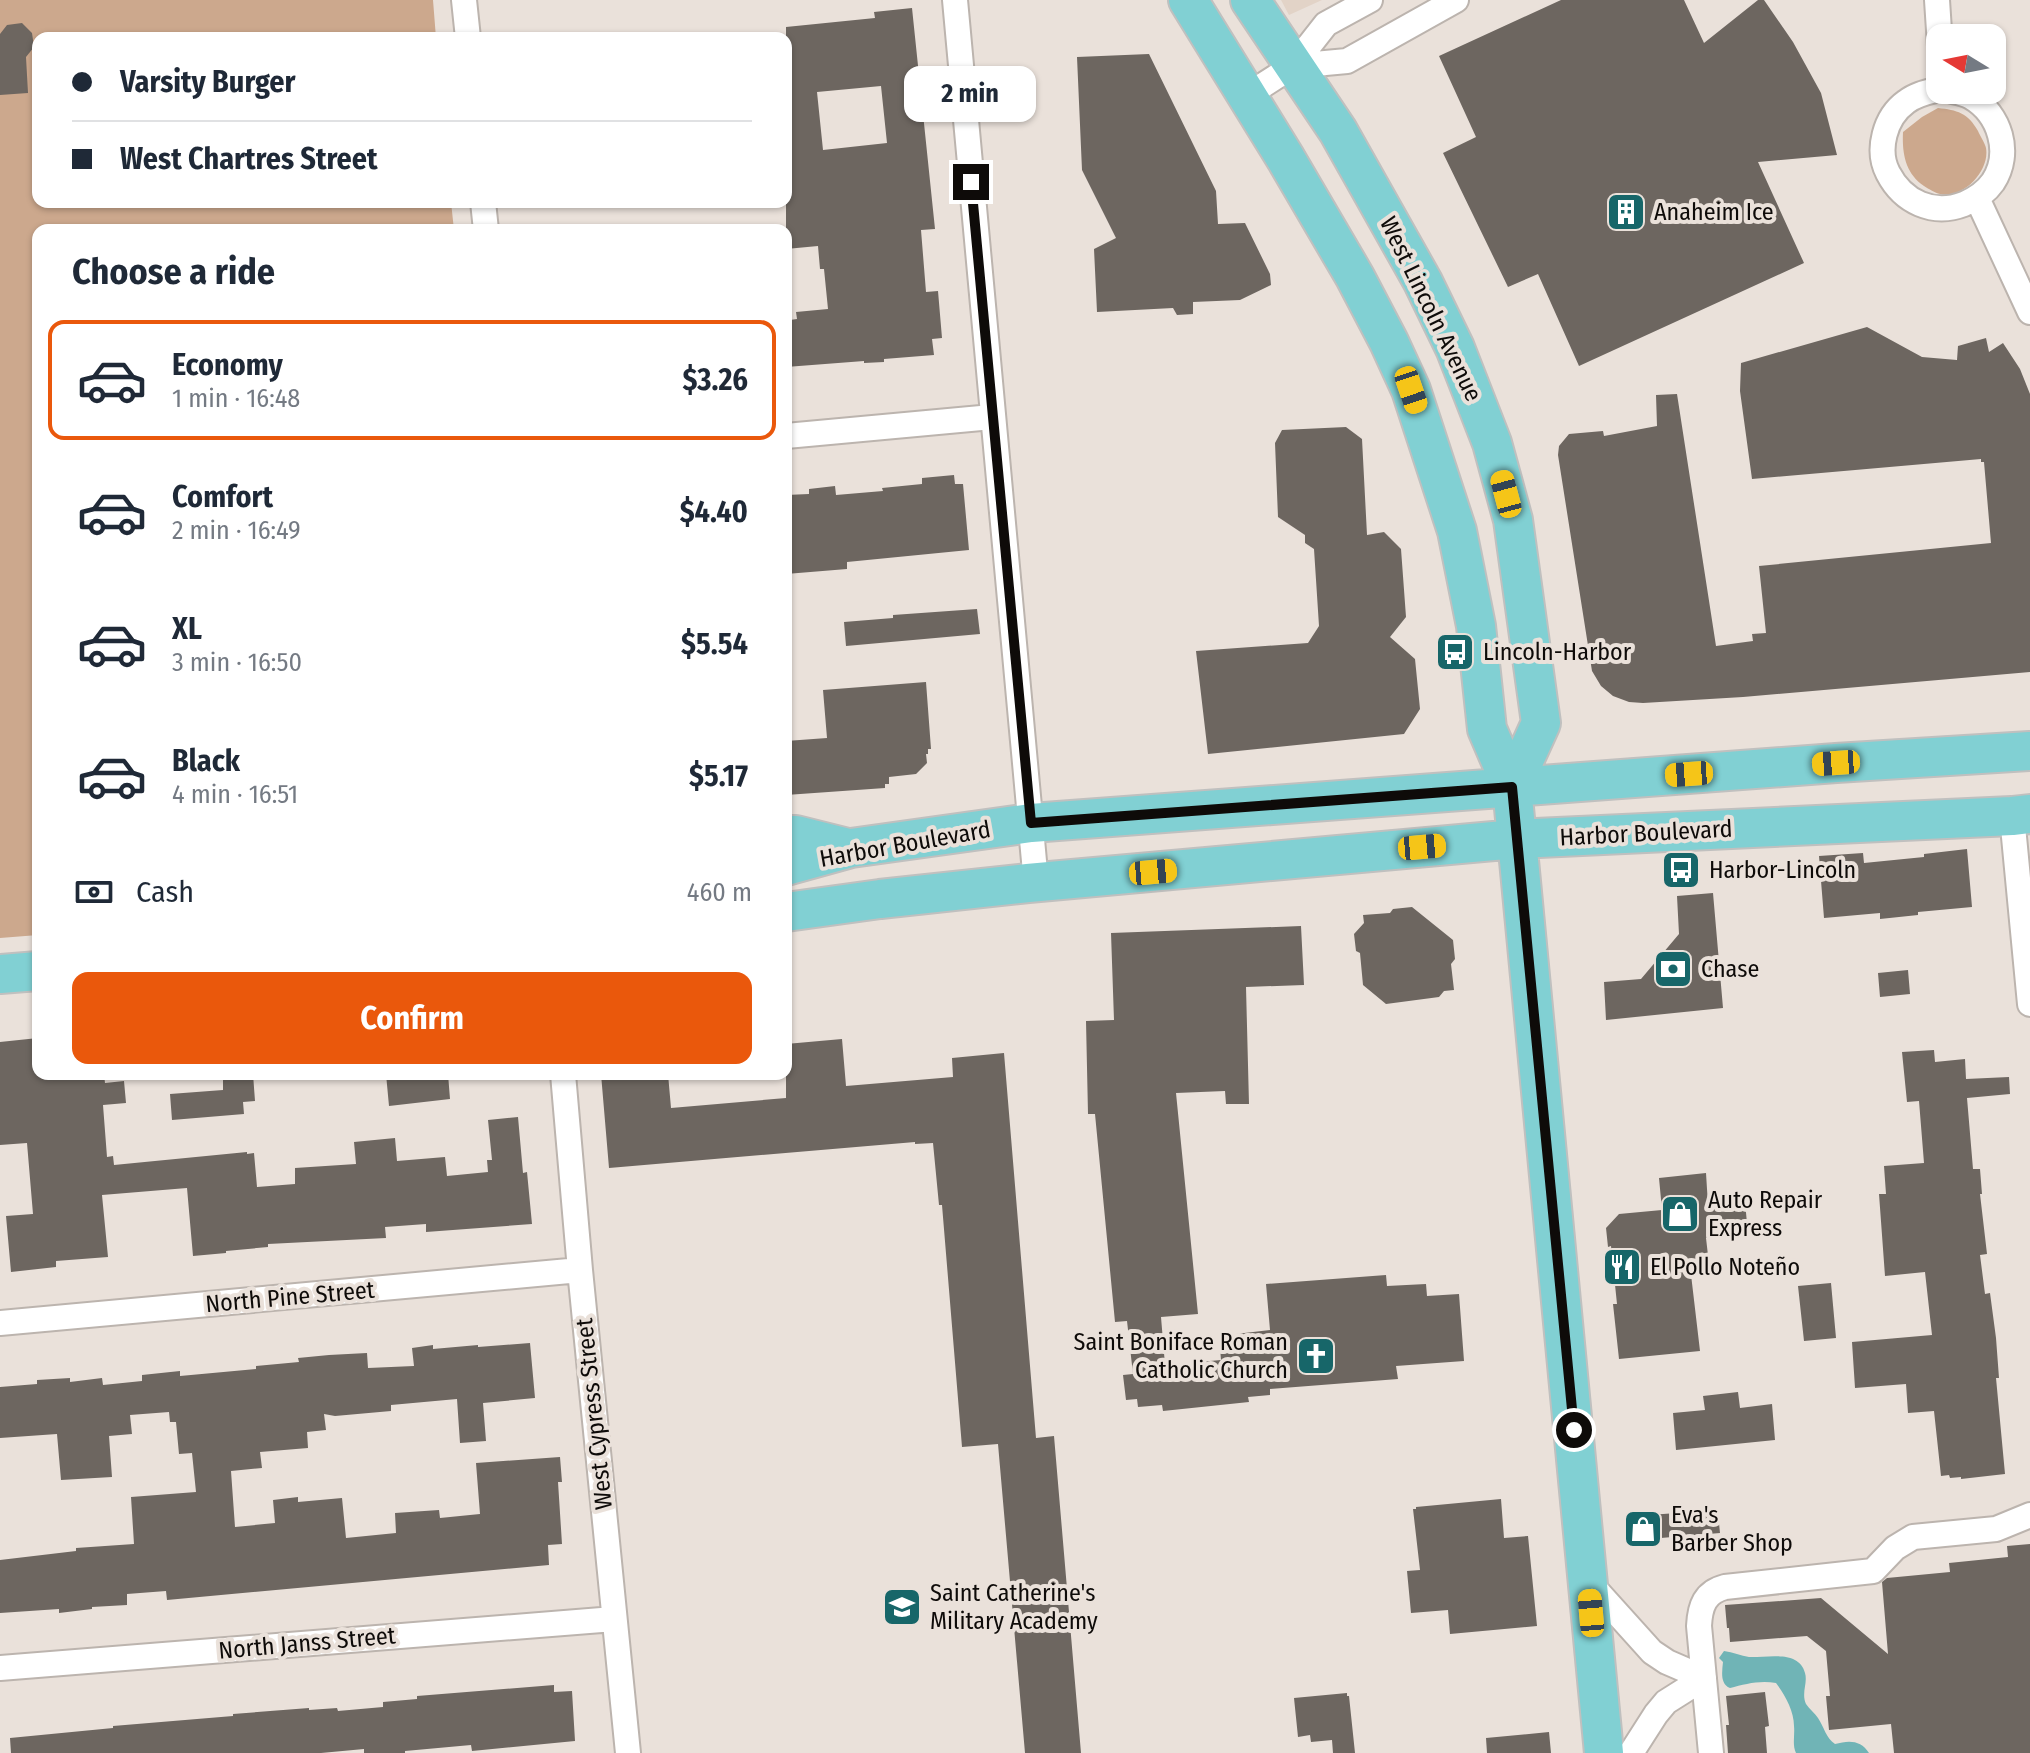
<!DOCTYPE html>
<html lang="en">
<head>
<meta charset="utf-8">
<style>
  :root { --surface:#fff; --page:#f2f2f3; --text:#1f2937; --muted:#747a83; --line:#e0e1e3; --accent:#ea580c }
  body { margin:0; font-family:"Fira Sans Condensed",sans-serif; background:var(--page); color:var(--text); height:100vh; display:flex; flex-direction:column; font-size:30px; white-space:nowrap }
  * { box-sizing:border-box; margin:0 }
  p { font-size:26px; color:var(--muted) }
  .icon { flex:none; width:44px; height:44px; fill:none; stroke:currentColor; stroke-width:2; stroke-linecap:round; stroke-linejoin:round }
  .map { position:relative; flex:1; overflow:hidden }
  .details { position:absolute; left:32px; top:224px; width:760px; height:856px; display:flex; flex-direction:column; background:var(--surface); border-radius:16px; box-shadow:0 2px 6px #0004 }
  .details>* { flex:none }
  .hud { position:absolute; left:32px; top:32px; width:760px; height:176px; border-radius:16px; box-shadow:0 2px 6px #0004; display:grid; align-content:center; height:176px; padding:0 40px; background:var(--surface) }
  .needle { width:52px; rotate:280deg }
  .buttons { position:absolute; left:1926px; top:24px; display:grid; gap:16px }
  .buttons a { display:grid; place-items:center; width:80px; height:80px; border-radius:16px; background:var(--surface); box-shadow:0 2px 6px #0004; font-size:40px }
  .end { position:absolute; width:36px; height:36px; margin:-18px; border:10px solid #0e0b09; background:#fff; box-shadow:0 0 0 4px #fff }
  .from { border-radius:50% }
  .bubble { position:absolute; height:56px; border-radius:16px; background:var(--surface); box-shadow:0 2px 6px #0004; font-size:26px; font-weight:700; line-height:56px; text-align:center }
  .car { position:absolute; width:24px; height:48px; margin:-24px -12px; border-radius:10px; box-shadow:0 0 6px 2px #0007; background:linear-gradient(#f5c518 24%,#345 0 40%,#f5c518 0 76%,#345 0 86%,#f5c518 0) }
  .hud b { display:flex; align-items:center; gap:28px; height:76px; font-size:30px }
  .hud b+b { border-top:2px solid var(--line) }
  .hud i { width:20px; height:20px; background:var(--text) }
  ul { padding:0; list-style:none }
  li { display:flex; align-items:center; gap:24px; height:120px; margin:0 16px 12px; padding:0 24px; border:4px solid transparent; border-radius:16px }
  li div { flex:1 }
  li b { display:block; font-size:30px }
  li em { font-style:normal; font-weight:700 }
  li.on { border-color:var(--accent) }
  li>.icon { width:72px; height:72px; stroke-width:1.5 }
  h2 { padding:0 40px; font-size:36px; line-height:96px }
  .pay { display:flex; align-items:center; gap:20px; height:88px; padding:0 40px; font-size:30px }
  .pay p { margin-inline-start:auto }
  .button { display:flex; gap:16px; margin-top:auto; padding:16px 40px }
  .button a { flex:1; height:92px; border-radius:16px; background:var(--accent); color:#fff; font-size:32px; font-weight:700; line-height:92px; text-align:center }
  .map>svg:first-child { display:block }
  .built { fill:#e2d3c7 }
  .green { fill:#cca88d }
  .water { fill:#70b4b6 }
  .building { fill:#6d6660; fill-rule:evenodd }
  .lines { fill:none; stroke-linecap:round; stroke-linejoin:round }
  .minor-casing { stroke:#bcb4ae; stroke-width:28 }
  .primary-casing { stroke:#c0c0bf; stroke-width:42 }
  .minor { stroke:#fff; stroke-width:24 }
  .primary { stroke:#81d0d3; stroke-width:38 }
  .route { stroke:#0e0b09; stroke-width:10 }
  .labels { text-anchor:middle; stroke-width:8; stroke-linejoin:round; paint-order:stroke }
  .poi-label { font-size:24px; fill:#0e0b09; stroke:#eae1da; text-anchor:start }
  .street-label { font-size:24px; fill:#0e0b09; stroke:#eae1da }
</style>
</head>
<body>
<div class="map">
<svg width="2030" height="1753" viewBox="0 0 2030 1753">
  <rect width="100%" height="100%" fill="#eae1da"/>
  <path class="built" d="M 1281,0 L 1322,0 L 1289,15 Z"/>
  <path class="green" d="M 0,0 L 433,0 L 436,38 L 38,38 L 38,202 L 451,202 L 454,230 L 38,230 L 38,935 L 0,938 Z
    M 1938,108 C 1957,110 1968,113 1978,131 C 1980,136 1985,143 1986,148 C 1990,170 1964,199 1940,194 C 1935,193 1929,189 1924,186 C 1905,173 1902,153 1903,132 L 1922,117 Z"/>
  <path class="water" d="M 1724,1651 C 1733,1652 1741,1656 1749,1657 C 1765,1658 1799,1649 1805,1673 C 1808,1683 1801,1693 1806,1704 C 1809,1709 1815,1713 1818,1718 C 1824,1727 1826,1738 1835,1744 C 1849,1740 1861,1740 1869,1753 L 1796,1753 C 1792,1744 1795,1736 1794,1726 C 1794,1711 1785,1695 1776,1683 C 1760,1680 1745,1684 1730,1688 C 1720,1684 1722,1672 1723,1662 L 1719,1658 Z"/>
  <path class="building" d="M 1561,0 L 1684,0 L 1704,43 L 1758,0 L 1764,0 L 1793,42 L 1821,93 L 1837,155 L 1758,162 L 1804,263 L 1579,366 L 1538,274 L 1508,287 L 1443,153 L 1476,137 L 1439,56 Z
    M 912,8 L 935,229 L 921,230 L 926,292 L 938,291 L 942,338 L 932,339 L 934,355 L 884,359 L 884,362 L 864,363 L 864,361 L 786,367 L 786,328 L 791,328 L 790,320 L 797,319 L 796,312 L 828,309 L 824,269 L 820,269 L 818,246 L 786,249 L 786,27 L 875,18 L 874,12 ZM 881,86 L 887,143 L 823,150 L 817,92 Z
    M 22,23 L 32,33 L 34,47 L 26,57 L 28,93 L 0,95 L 0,34 L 7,25 Z
    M 1149,54 L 1216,191 L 1218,224 L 1245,223 L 1270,274 L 1271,285 L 1240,300 L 1193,302 L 1193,314 L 1177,315 L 1173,308 L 1097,312 L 1094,249 L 1116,238 L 1082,170 L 1077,57 Z
    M 1867,327 L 1922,357 L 1957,360 L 1958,346 L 1986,338 L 1989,352 L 2003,343 L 2020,369 L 2030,394 L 2030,672 L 1743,697 L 1643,703 L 1629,702 L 1613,696 L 1601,686 L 1592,671 L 1558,455 L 1559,446 L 1569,434 L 1603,431 L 1604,436 L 1657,426 L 1656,395 L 1677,394 L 1716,646 L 1753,641 L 1752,634 L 1766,633 L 1759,566 L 1991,543 L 1984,462 L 1981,462 L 1981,459 L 1752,479 L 1740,391 L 1741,363 Z
    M 1346,427 L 1362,439 L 1367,535 L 1384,532 L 1401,549 L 1406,617 L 1390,637 L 1415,659 L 1420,709 L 1404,734 L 1208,754 L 1196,651 L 1308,643 L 1319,626 L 1314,549 L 1305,543 L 1305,535 L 1278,517 L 1275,443 L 1282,430 Z
    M 954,475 L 955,484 L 963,484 L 969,550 L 847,562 L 847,569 L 786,574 L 786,495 L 809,494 L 809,489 L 835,486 L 836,495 L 883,491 L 882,488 L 922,484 L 922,478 Z
    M 977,609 L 980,634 L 846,646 L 844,622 L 893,618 L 893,615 Z
    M 926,682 L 931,749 L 928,749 L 928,754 L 926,754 L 927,763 L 916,774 L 889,777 L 889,784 L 885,784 L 885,788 L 786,795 L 786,741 L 827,738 L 823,690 Z
    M 1967,849 L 1972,907 L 1918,912 L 1918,915 L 1880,919 L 1880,913 L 1824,918 L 1819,856 L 1863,853 L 1864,863 L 1924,857 L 1924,854 Z
    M 1713,893 L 1723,1008 L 1606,1020 L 1604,982 L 1641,979 L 1679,934 L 1677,896 Z
    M 1412,907 L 1453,940 L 1455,959 L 1451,964 L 1454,990 L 1444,991 L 1439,997 L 1386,1004 L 1363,985 L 1360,953 L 1356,951 L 1354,934 L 1364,923 L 1363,915 L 1390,913 L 1393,909 Z
    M 1301,926 L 1304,985 L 1246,987 L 1249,1104 L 1226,1104 L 1225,1091 L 1176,1093 L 1198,1314 L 1161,1317 L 1165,1365 L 1221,1360 L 1219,1336 L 1270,1330 L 1266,1284 L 1386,1275 L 1387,1286 L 1426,1284 L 1427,1296 L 1459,1294 L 1464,1361 L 1396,1366 L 1398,1379 L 1270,1389 L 1270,1395 L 1248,1397 L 1249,1402 L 1163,1411 L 1162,1405 L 1138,1407 L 1137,1399 L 1126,1400 L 1123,1375 L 1133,1374 L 1127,1321 L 1115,1322 L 1095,1114 L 1088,1114 L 1086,1021 L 1114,1020 L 1111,933 Z
    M 1908,970 L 1910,994 L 1880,997 L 1878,973 Z
    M 38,1038 L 38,1074 L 104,1074 L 105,1083 L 124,1081 L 126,1103 L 103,1105 L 107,1157 L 113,1156 L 114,1165 L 247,1152 L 247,1154 L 254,1153 L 257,1187 L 295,1184 L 295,1168 L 356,1164 L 354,1142 L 395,1138 L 397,1161 L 445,1157 L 447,1176 L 488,1172 L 487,1160 L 492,1160 L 488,1120 L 518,1117 L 523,1173 L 527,1172 L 532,1224 L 426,1232 L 426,1224 L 385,1227 L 386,1238 L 268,1244 L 268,1247 L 226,1251 L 226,1253 L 193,1256 L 187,1188 L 102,1195 L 108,1257 L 56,1261 L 56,1267 L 11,1272 L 6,1216 L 33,1214 L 27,1143 L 0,1145 L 0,1042 Z
    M 842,1039 L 846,1086 L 953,1077 L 952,1058 L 1004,1053 L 1036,1438 L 1054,1436 L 1081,1753 L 1025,1753 L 998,1444 L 962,1447 L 942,1205 L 939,1205 L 933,1143 L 915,1144 L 915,1142 L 609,1168 L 601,1074 L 668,1074 L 671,1108 L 786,1098 L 786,1044 Z
    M 1934,1050 L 1935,1062 L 1965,1059 L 1966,1079 L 2009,1077 L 2010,1094 L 1967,1098 L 1973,1169 L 1980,1169 L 1982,1194 L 1980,1194 L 1987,1254 L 1980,1255 L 1985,1294 L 1990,1293 L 1996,1338 L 1999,1378 L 1996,1378 L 2005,1474 L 1961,1479 L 1961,1477 L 1950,1478 L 1949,1475 L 1941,1476 L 1934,1411 L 1908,1413 L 1906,1384 L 1855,1388 L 1852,1342 L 1932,1335 L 1925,1272 L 1885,1276 L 1879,1194 L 1886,1194 L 1884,1166 L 1924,1163 L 1919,1101 L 1907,1102 L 1902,1052 Z
    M 223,1074 L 253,1074 L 255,1101 L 243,1102 L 244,1114 L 172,1120 L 170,1094 L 223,1090 Z
    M 386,1074 L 448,1074 L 450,1099 L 389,1106 Z
    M 1706,1173 L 1708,1205 L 1745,1202 L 1748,1234 L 1706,1238 L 1709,1264 L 1690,1266 L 1700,1351 L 1619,1359 L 1613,1304 L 1617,1304 L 1611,1246 L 1608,1247 L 1606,1228 L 1619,1214 L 1662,1210 L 1659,1178 Z
    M 1831,1283 L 1836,1338 L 1804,1341 L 1798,1286 Z
    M 530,1343 L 535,1398 L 483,1403 L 486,1441 L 460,1443 L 457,1399 L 391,1405 L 391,1411 L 335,1416 L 324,1414 L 326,1430 L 307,1432 L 308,1448 L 260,1452 L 262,1468 L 231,1471 L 235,1527 L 275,1523 L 273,1500 L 298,1497 L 298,1502 L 342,1498 L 346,1538 L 396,1533 L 395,1513 L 439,1510 L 440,1518 L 480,1514 L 476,1463 L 560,1457 L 562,1482 L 558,1482 L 562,1544 L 548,1545 L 549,1565 L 167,1600 L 166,1591 L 127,1594 L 127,1605 L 92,1607 L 92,1609 L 59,1613 L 59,1609 L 0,1613 L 0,1560 L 76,1551 L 76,1548 L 134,1544 L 131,1497 L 196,1492 L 192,1453 L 179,1454 L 176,1422 L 170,1422 L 169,1412 L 130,1415 L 132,1434 L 109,1436 L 112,1477 L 61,1480 L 57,1434 L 0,1438 L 0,1387 L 37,1384 L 37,1380 L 70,1378 L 70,1382 L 102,1378 L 103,1385 L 142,1381 L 142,1375 L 180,1371 L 180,1376 L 256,1369 L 256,1366 L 299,1362 L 298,1358 L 329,1355 L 367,1353 L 368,1368 L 414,1366 L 412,1348 L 433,1345 L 433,1349 L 478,1345 L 478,1347 Z
    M 1738,1392 L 1740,1408 L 1772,1404 L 1775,1440 L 1676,1450 L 1673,1413 L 1705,1410 L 1703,1396 Z
    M 1501,1499 L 1504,1538 L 1528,1536 L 1537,1626 L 1450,1634 L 1448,1610 L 1411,1613 L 1407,1571 L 1420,1570 L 1413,1509 L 1416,1509 L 1416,1507 Z
    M 1705,1511 L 1705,1515 L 1718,1513 L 1720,1533 L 1637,1540 L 1635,1516 Z
    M 2030,1544 L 2030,1753 L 1894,1753 L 1891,1724 L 1829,1730 L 1826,1696 L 1830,1696 L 1826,1651 L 1807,1636 L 1730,1642 L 1729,1628 L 1727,1628 L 1725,1605 L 1821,1598 L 1888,1654 L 1882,1582 L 1887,1578 L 1950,1572 L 1949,1563 L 2008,1557 L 2007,1546 Z
    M 554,1685 L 554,1692 L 572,1691 L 575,1741 L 472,1751 L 471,1745 L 405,1751 L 405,1753 L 364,1753 L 364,1749 L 321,1753 L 11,1753 L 10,1738 L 113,1728 L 113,1726 L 233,1716 L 233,1714 L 309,1708 L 309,1710 L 337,1708 L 338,1711 L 383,1707 L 383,1702 L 417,1699 L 417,1696 Z
    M 1765,1692 L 1769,1726 L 1765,1727 L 1767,1753 L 1728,1753 L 1726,1725 L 1729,1725 L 1726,1696 Z
    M 1347,1693 L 1347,1696 L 1349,1696 L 1355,1753 L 1333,1753 L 1332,1740 L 1311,1742 L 1310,1735 L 1298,1737 L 1294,1698 Z
    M 1549,1732 L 1551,1753 L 1487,1753 L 1486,1738 Z"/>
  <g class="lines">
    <g class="minor-casing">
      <path id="minor" d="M 464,0 L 468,38
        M 955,0 L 1036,883
        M 1937,0 L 1940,46
        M 1293,66 L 1347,61 L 1456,0
        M 1940,89 C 1928,92 1916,94 1906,102 C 1885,117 1876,150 1888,173 C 1903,202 1933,216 1964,204 C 1976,199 1986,192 1993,182 C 2012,153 2000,114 1971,97 C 1964,93 1956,92 1948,90
        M 1246,96 L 1293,66 L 1326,24 L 1370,0
        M 1977,198 L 2030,312
        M 483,202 L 486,230
        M 786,436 L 992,417
        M 2012,816 L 2030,1004
        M 563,1074 L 580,1270 L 628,1753
        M 0,1323 L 580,1270
        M 1588,1581 L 1652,1652 L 1667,1662 L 1704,1678
        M 0,1668 L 614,1619
        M 1631,1753 L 1656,1714 L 1666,1702 L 1704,1678
        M 1711,1753 L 1699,1626 C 1700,1606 1705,1592 1725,1587 L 1873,1571 L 1895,1548 L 1913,1537 L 1996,1529 L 2030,1515"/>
    </g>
    <g class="primary-casing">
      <path id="primary" d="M 1188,0 L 1286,159 L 1355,277 L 1389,342 L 1411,390 L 1457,531 L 1476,626 L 1487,729 L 1512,787 L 1604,1753
        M 1250,0 L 1338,131 L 1423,282 L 1455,348 L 1492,443 L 1513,520 L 1541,723 L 1512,787
        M 786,835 L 796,835 L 848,848
        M 786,866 L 851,848 L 1031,823 L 1836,763 L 2030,751
        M 786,912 L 880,899 L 1028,883 L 1516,839 L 2012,816 L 2030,814
        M 0,974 L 38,971"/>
    </g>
    <use href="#minor" class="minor"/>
    <use href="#primary" class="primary"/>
  </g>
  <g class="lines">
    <path class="route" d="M 971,182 L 1031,823 L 1512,787 L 1574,1430"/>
  </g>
  <defs>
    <g id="building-square" transform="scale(2)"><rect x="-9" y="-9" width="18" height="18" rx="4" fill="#176669" stroke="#eae1da"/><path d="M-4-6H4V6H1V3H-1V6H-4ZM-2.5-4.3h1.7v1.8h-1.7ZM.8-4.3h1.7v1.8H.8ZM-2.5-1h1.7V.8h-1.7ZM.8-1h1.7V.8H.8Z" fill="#fff"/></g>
    <g id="bus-square" transform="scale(2)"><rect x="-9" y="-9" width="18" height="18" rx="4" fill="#176669" stroke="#eae1da"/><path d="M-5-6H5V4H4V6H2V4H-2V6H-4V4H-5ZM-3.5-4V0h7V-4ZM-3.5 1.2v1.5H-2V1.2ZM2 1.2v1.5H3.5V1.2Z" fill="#fff"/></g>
    <g id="bank-square" transform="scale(2)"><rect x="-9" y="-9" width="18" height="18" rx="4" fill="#176669" stroke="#eae1da"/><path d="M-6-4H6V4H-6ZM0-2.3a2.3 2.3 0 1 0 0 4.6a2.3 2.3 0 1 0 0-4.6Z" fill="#fff"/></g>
    <g id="shop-square" transform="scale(2)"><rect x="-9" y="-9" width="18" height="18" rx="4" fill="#176669" stroke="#eae1da"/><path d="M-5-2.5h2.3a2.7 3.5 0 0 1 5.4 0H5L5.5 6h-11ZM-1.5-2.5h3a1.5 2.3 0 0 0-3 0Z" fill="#fff"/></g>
    <g id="restaurant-square" transform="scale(2)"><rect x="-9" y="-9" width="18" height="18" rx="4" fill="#176669" stroke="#eae1da"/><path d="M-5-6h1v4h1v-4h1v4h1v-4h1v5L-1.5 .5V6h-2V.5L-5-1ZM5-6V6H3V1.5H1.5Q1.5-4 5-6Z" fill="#fff"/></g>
    <g id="church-square" transform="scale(2)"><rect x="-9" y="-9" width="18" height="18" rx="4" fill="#176669" stroke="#eae1da"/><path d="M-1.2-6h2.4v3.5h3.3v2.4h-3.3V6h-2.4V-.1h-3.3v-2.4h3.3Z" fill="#fff"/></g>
    <g id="school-square" transform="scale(2)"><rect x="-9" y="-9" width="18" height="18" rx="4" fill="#176669" stroke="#eae1da"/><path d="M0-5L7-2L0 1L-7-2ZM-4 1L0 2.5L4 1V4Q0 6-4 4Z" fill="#fff"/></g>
  </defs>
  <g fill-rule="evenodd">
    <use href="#building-square" x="1626" y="212"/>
    <use href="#bus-square" x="1455" y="652"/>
    <use href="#bus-square" x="1681" y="870"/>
    <use href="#bank-square" x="1673" y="969"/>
    <use href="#shop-square" x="1680" y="1214"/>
    <use href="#restaurant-square" x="1622" y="1267"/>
    <use href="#church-square" x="1316" y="1356"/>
    <use href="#shop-square" x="1643" y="1529"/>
    <use href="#school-square" x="902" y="1607"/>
  </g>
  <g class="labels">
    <g class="poi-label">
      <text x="1654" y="220">Anaheim Ice</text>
      <text x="1483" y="660">Lincoln-Harbor</text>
      <text x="1709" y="878">Harbor-Lincoln</text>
      <text x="1701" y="977">Chase</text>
      <text x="1708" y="1208">Auto Repair<tspan x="1708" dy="28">Express</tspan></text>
      <text x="1650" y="1275">El Pollo Noteño</text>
      <text x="1288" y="1350" text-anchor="end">Saint Boniface Roman<tspan x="1288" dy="28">Catholic Church</tspan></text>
      <text x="1671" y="1523">Eva's<tspan x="1671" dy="28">Barber Shop</tspan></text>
      <text x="930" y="1601">Saint Catherine's<tspan x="930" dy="28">Military Academy</tspan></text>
    </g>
    <g class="street-label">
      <text transform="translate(1431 309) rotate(64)" y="8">West Lincoln Avenue</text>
      <text transform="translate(1646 833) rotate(-3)" y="8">Harbor Boulevard</text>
      <text transform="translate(905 844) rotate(-10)" y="8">Harbor Boulevard</text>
      <text transform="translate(290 1297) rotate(-5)" y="8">North Pine Street</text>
      <text transform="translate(594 1414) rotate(-96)" y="8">West Cypress Street</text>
      <text transform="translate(307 1643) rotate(-5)" y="8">North Janss Street</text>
    </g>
  </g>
</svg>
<div class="buttons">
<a><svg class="needle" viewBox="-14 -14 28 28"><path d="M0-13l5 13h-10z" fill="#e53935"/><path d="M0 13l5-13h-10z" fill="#747a83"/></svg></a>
</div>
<i class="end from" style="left:1574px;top:1430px"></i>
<i class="end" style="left:971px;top:182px"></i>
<div class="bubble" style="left:904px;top:66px;width:132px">2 min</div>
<i class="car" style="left:1411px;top:390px;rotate:161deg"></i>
<i class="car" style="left:1506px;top:494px;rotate:345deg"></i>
<i class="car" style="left:1836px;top:763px;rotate:266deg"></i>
<i class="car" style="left:1689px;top:774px;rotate:266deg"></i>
<i class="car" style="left:1422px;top:847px;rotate:85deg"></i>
<i class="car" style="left:1153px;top:872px;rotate:85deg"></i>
<i class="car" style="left:1591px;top:1613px;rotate:355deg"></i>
<div class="hud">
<b><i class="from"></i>Varsity Burger</b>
<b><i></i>West Chartres Street</b>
</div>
<section class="details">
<h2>Choose a ride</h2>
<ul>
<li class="on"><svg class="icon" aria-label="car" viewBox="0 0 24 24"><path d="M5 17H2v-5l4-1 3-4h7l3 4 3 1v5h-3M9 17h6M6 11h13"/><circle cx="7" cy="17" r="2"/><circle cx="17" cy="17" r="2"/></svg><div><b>Economy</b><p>1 min · 16:48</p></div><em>$3.26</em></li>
<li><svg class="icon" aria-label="car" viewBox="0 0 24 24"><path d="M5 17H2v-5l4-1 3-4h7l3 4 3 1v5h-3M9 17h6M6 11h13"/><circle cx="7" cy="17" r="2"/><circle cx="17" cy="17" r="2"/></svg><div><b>Comfort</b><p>2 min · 16:49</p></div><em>$4.40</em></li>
<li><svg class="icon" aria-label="car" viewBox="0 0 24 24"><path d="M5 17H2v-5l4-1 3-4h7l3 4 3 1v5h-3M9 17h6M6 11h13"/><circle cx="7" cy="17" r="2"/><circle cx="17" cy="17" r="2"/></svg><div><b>XL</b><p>3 min · 16:50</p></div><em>$5.54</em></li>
<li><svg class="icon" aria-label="car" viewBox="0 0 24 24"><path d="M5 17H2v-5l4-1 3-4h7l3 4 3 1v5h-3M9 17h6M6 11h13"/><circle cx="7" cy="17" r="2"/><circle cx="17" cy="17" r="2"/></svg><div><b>Black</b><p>4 min · 16:51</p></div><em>$5.17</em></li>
</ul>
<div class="pay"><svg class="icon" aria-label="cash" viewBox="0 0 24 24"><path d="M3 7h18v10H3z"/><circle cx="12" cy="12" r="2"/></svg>Cash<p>460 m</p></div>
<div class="button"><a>Confirm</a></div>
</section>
</div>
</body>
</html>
